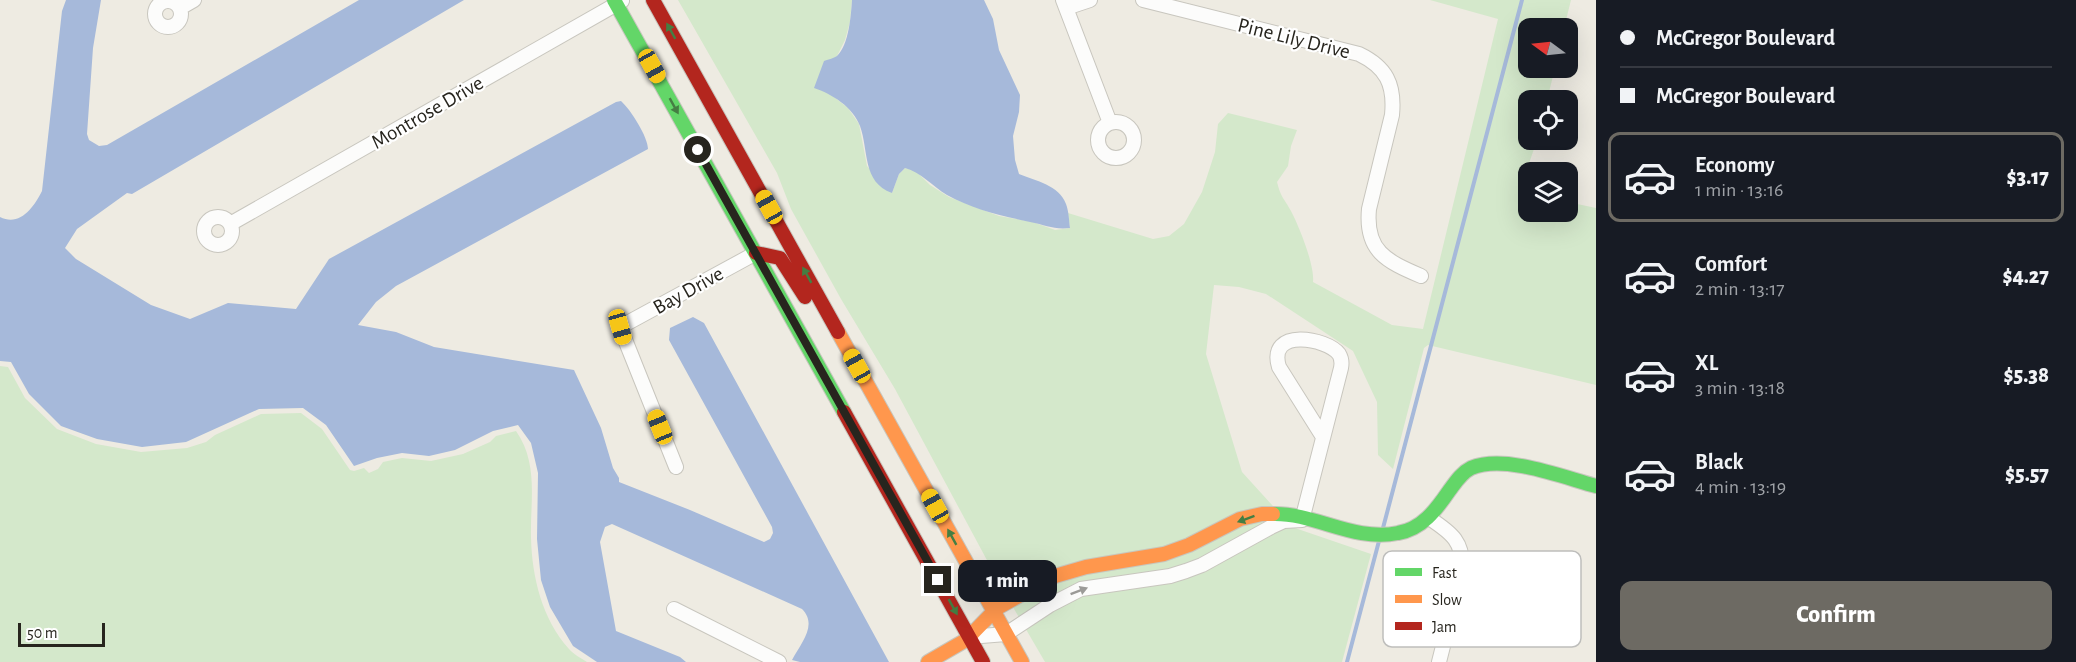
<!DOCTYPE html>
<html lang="en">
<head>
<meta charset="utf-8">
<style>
  :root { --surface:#171b24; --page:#242831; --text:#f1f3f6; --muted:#9ea1a6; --line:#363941; --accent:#6d6a63 }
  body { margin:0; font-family:"Alegreya Sans",sans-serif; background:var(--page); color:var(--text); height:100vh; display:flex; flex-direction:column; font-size:22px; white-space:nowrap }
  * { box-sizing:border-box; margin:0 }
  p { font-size:20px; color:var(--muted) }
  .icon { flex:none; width:33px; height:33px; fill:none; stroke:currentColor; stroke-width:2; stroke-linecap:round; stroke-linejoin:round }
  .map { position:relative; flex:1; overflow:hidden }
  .sheet { display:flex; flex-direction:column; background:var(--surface); width:480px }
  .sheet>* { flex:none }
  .hud { display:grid; align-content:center; height:132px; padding:0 24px; background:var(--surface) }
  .needle { width:39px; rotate:285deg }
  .tools { position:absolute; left:1518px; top:18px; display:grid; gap:12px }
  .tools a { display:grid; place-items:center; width:60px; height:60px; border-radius:12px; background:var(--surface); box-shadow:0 6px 24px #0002; font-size:30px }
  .scale { position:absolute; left:18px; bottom:15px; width:87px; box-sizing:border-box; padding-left:6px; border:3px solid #27251e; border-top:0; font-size:16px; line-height:21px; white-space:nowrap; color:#27251e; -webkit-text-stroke:4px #fff; paint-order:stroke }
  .end { position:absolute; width:27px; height:27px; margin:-14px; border:8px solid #27251e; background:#fff; box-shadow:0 0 0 3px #fff }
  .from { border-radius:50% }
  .bubble { position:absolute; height:42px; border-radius:12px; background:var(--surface); box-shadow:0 6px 24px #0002; font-size:20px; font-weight:800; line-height:42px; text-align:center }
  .car { position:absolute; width:18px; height:36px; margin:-18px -9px; border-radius:8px; box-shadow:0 0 4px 2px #0007; background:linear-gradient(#f5c518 24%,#345 0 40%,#f5c518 0 76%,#345 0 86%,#f5c518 0) }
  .hud b { display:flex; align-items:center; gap:21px; height:57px; font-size:22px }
  .hud b+b { border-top:2px solid var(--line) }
  .hud i { width:15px; height:15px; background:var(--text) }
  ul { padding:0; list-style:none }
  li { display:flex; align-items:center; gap:18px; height:90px; margin:0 12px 9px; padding:0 12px; border:3px solid transparent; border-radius:12px }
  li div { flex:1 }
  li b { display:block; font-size:22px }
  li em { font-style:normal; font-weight:800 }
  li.current { border-color:var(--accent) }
  li>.icon { width:54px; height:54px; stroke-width:1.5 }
  .button { display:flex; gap:12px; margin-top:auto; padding:12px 24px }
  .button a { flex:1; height:69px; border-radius:12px; background:var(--accent); color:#fff; font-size:24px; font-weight:800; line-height:69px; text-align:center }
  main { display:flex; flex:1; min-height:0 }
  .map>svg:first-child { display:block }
  .green { fill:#d4e8cb }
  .water { fill:#a6b9da }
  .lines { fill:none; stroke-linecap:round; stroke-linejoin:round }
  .stream { stroke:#a6b9da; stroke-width:4 }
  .street-casing { stroke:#c8c6be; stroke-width:16 }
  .fast-casing { stroke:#c8c6be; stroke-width:16 }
  .slow-casing { stroke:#c8c6be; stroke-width:16 }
  .jam-casing { stroke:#c8c6be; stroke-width:16 }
  .street { stroke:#fcfcfb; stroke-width:14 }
  .fast { stroke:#63d668; stroke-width:14 }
  .slow { stroke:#ff974d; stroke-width:14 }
  .jam { stroke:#b3261e; stroke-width:14 }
  .oneway { fill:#457e43 }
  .oneway2 { fill:#9c9b98 }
  .route { stroke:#27251e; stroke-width:8 }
  .labels { text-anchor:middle; stroke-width:4.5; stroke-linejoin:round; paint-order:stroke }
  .street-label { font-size:21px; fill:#27251e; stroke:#fff }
  .key { fill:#fff; stroke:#bebebc; stroke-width:1.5 }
  .key-label { font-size:16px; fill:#27251e }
</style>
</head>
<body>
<main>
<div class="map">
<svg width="1596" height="662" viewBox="0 0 1596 662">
  <rect width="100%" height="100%" fill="#eeebe2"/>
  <path class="green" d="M 678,0 L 852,0 L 850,22 L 845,40 L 837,56 L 829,93 L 848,108 L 859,124 L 867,166 L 892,193 L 899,174 L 905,168 L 916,171 L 930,185 L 949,197 L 999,216 L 1033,222 L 1055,230 L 1070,228 L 1068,213 L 1153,239 L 1169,236 L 1184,224 L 1202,192 L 1215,152 L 1218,124 L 1228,113 L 1297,130 L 1291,146 L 1288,166 L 1277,182 C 1281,198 1284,198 1291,211 C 1299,226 1315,266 1313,282 L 1392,325 L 1423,329 L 1498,19 L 1430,0 L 1571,0 L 1564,28 L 1528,28 L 1528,68 L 1555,68 L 1547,100 L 1528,100 L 1528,140 L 1537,140 L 1519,193 L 1528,194 L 1528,212 L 1568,212 L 1568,202 L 1596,208 L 1596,385 L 1428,345 L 1424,348 L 1393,469 L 1378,455 L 1377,402 L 1353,351 L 1266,294 L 1239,287 L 1214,285 L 1206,354 L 1242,472 L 1292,527 L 1371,554 L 1342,662 L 1045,662 L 1003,590 L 895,389 L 841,299 L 791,209 L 777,173 Z
    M 0,366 L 8,367 L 25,398 L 57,429 L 96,444 L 141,452 L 187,448 L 206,442 L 215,435 L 261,414 L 301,413 L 322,429 L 350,470 L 354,471 L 364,468 L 369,473 L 378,469 L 383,462 L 402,458 L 431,461 L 463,454 L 490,442 L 496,436 L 516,431 C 539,464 530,501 531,538 C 532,577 542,619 569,649 C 573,654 581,658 587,662 L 0,662 Z"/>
  <path class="water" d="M 66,0 L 101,0 L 93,48 L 87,134 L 89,140 L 99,146 L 107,145 L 359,0 L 464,0 L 132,194 L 127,193 L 77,229 L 65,248 L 76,259 L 151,305 L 190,319 L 228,303 L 296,309 L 329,259 L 616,102 L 621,101 C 631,110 648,137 648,149 L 396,286 L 376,302 L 358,325 L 396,332 L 434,347 L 574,370 L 601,428 L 613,468 L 619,478 L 619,482 L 690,510 L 764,542 L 770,539 L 773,533 L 772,527 L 669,340 L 670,328 L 693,317 L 704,323 L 889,662 L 800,662 L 792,660 C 801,643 818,625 802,609 L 612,524 L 605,527 L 600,542 L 616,631 L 680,657 L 686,662 L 597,662 L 573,646 L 550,607 L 541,580 L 537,539 L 538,473 L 531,443 L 518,425 L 493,431 L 455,450 L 429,456 L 402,453 L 377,458 L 354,466 L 326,425 L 303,408 L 259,409 L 186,442 L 142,447 L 97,439 L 61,426 L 29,394 L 11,362 L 0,361 L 0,217 C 20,227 34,207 42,191 L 62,11 Z
    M 852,0 L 984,0 L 993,19 L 999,50 L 1020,95 L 1019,112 L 1013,136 L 1015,160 L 1019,174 C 1036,181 1059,185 1066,204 C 1069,212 1069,221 1070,228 C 1054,230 1046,225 1030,222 C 1002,216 972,209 947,195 C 932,186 921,172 905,168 L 899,174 L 892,193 C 862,182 869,151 860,126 C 853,107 832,94 814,88 L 824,61 C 827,60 834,58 837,56 C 849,45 851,15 852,0 Z"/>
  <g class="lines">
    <path class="stream" d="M 1383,528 L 1522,0
      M 1347,662 L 1379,541"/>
    <g class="street-casing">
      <path id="street" d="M 1063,0 L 1110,123
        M 1143,0 L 1359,54 C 1386,67 1395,84 1392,115 L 1369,209 C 1365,251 1386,261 1421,276
        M155 14a13 13 0 1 1 26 0a13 13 0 1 1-26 0Z
        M 180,8 L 194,0
        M 1066,8 L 1090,0
        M1098 140a18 18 0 1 1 36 0a18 18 0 1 1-36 0Z
        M204 231a14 14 0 1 1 28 0a14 14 0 1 1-28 0Z
        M 230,224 L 622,1
        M 676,467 L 620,327 L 756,253
        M 1429,518 C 1452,533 1464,542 1462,571 L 1439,662
        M 674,609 L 779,662
        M 969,637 L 1006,634 L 1050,605 L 1081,589 L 1170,576 L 1186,571 L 1202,565 L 1271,527 L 1284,521 L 1302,520 L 1341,368 C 1342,363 1342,359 1339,354 C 1327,338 1267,327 1279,367 L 1323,437"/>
    </g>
    <g class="fast-casing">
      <path id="fast" d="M 614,0 L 844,412
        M 1273,514 C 1316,513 1353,542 1398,533 C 1422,529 1436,510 1449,491 C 1455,483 1461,473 1471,468 C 1505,454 1562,477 1596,486"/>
    </g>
    <g class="slow-casing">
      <path id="slow" d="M 838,332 L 1022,662
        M 928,662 L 966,640 L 997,608 L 1055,576 L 1086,567 L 1164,554 L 1189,545 L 1240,519 L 1262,514 L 1273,514"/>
    </g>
    <g class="jam-casing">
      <path id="jam" d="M 653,0 L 838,332
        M 756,253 L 780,258 L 805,297
        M 844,412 L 983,662"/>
    </g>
    <use href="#street" class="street"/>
    <use href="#fast" class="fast"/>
    <use href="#slow" class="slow"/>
    <use href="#jam" class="jam"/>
  </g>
  <defs><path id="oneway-solid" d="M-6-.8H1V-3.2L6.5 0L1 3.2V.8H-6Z" transform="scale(1.5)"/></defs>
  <g class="oneway">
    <use href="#oneway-solid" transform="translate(671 31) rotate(-119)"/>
    <use href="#oneway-solid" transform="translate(674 106) rotate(61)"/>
    <use href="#oneway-solid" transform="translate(807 275) rotate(-119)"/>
    <use href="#oneway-solid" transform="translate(1246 519) rotate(160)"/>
    <use href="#oneway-solid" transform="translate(952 537) rotate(-119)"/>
    <use href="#oneway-solid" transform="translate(953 607) rotate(61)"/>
  </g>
  <use class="oneway2" href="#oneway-solid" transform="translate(1079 591) rotate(-21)"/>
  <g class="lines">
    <path class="route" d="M 698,150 L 938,580"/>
  </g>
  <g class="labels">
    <g class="street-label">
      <text transform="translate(1294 38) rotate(14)" y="7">Pine Lily Drive</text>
      <text transform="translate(427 112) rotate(-30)" y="7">Montrose Drive</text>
      <text transform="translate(688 290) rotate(-29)" y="7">Bay Drive</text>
    </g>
  </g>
  <rect x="1383" y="551" width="198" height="96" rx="9" class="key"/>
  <rect x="1395" y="568" width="27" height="8" fill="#63d668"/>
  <rect x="1395" y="595" width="27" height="8" fill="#ff974d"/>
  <rect x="1395" y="622" width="27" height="8" fill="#b3261e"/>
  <g class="key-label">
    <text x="1432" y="578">Fast</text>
    <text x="1432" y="605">Slow</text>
    <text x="1432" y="632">Jam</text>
  </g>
</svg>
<div class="tools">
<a><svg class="needle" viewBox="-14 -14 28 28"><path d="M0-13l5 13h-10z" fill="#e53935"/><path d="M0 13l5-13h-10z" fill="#9ea1a6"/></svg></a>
<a><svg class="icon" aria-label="locate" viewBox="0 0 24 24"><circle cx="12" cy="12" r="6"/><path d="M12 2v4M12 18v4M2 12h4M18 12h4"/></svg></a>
<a><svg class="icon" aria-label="layers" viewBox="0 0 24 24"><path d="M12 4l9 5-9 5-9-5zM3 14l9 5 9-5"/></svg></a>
</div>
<div class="scale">50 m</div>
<i class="end from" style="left:698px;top:150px"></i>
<i class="end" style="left:938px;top:580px"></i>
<div class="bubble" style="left:958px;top:560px;width:99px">1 min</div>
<i class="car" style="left:652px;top:66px;rotate:151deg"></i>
<i class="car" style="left:769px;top:207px;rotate:331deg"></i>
<i class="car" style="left:620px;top:327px;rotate:164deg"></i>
<i class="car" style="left:857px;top:366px;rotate:331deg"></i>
<i class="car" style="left:660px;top:427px;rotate:338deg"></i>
<i class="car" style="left:935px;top:506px;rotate:331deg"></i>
</div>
<section class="sheet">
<div class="hud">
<b><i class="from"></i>McGregor Boulevard</b>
<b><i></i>McGregor Boulevard</b>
</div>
<ul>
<li class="current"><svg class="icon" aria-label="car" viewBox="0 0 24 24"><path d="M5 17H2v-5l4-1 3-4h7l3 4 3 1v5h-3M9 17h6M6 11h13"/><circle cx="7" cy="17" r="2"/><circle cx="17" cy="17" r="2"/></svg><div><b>Economy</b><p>1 min · 13:16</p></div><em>$3.17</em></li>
<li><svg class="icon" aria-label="car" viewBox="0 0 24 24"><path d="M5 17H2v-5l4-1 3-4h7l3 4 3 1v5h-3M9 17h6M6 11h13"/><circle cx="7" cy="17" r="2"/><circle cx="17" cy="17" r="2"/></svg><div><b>Comfort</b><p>2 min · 13:17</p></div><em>$4.27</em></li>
<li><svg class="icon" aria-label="car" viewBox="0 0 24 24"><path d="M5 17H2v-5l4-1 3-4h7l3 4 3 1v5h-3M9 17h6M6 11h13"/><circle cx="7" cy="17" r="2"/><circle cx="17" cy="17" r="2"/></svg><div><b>XL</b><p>3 min · 13:18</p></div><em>$5.38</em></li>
<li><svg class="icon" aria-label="car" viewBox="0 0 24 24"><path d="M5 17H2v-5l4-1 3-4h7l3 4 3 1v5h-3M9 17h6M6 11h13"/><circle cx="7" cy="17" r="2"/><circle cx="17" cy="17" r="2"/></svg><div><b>Black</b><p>4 min · 13:19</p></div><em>$5.57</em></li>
</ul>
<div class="button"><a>Confirm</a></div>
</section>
</main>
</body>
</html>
